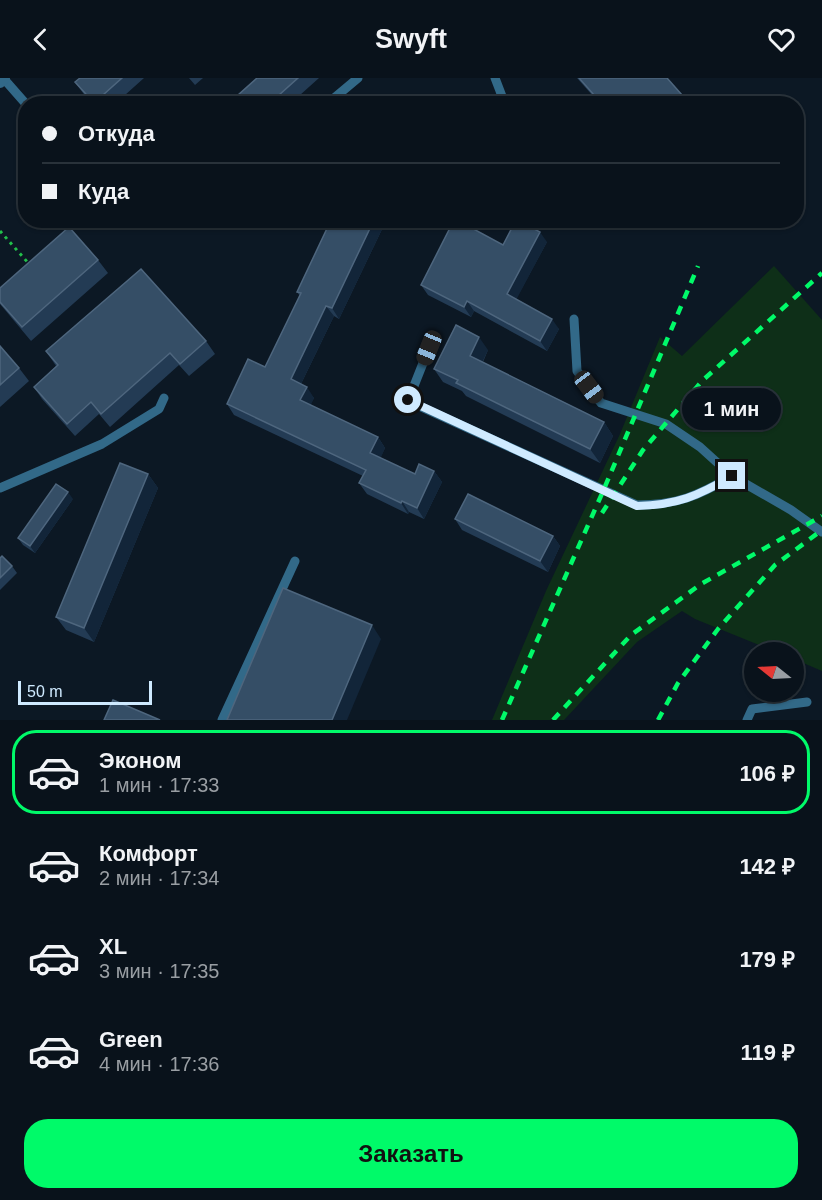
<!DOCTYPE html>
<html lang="ru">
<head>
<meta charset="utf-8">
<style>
  :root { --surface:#09121b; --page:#172028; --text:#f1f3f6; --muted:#999ea3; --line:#29323a; --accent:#00fa69 }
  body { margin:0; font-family:Arial,sans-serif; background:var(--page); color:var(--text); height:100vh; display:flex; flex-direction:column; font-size:22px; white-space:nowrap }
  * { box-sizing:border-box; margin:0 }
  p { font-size:20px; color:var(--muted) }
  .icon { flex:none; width:33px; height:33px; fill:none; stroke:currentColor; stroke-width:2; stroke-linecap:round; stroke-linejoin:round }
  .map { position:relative; height:642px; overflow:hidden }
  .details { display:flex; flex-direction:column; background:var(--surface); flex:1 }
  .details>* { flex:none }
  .hud { position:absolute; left:18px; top:18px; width:786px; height:132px; border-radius:24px; box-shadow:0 2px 4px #0004,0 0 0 2px var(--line); display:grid; align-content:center; height:132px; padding:0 24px; background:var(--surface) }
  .needle { width:39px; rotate:288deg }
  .buttons { position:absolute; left:744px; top:564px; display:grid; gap:12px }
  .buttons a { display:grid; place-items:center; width:60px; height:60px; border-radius:50%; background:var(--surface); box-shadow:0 2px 4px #0004,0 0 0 2px var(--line); font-size:30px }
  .scale { position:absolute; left:18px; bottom:15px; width:134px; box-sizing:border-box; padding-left:6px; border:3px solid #cfeaff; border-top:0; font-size:16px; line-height:21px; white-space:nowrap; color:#cfeaff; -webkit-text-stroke:4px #0c1824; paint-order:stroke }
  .end { position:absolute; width:27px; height:27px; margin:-14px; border:8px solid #cfeaff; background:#111; box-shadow:0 0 0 3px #111 }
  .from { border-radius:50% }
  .bubble { position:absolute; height:42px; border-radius:21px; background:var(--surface); box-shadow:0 2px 4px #0004,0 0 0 2px var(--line); font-size:20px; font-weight:600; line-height:42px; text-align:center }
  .car { position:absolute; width:18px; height:36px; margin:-18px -9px; border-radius:8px; box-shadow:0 0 4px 2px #0007; background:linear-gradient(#222 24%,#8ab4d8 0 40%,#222 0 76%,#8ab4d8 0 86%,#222 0) }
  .hud b { display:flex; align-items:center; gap:21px; height:57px; font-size:22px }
  .hud b+b { border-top:2px solid var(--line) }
  .hud i { width:15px; height:15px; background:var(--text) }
  ul { padding:10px 0 0; list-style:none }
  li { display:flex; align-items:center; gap:18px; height:84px; margin:0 12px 9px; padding:0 12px; border:3px solid transparent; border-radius:24px }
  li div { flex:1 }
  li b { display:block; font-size:22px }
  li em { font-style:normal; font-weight:600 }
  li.selected { border-color:var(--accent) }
  li>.icon { width:54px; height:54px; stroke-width:1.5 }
  .button { display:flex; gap:12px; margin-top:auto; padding:12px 24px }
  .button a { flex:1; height:69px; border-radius:24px; background:var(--accent); color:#111; font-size:24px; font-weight:600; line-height:69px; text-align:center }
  header { display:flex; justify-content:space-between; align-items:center; height:78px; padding:0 24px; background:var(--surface); font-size:27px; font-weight:600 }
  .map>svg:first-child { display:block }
  .green { fill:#0e2f18 }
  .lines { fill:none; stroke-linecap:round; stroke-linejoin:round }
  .path { stroke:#22c04b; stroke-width:3; stroke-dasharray:3 4.5; stroke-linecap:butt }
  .lane { stroke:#326988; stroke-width:9 }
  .street { stroke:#326988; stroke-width:12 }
  .rail { stroke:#00fa69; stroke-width:4.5; stroke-dasharray:9 8; stroke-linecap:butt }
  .wall { fill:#233b54 }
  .shaded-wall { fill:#122539 }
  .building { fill:#354e66; stroke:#4e667e; stroke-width:1.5 }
  .route { stroke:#cfeaff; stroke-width:8 }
</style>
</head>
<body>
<header><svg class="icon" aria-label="back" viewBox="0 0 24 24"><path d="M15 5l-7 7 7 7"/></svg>Swyft<svg class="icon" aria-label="heart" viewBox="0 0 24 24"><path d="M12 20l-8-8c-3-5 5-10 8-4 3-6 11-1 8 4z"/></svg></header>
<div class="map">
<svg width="822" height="642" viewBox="0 0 822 642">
  <rect width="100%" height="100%" fill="#0c1824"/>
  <path class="green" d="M 774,188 L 822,242 L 822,593 L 794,581 L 794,574 L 776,574 L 695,541 L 682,533 L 637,564 L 564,642 L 492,642 L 546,513 L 620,356 L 660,259 L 682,278 Z"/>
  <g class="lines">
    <path class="path" d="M 0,153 L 30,187"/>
    <path class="lane" d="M 495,0 L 505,26
      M 4,1 L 26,26
      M 327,26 L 358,0
      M 574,241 L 577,293 L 601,325 L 666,346 L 700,369 L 732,398 L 791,432 L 822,454
      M 429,270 L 408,323 L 637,427 C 677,427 698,418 732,398
      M 0,410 L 102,366 L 159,331 L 164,320
      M 222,642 L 295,483
      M 747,642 L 752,631 L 807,624"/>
    <path class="street" d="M 0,4 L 4,0"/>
    <path class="rail" d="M 602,435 L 643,372 L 702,303 L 822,195
      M 502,642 L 604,411 L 698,188
      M 553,642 L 631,557 L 701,506 L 822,438
      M 658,642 L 678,605 L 718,551 L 775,487 L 822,452"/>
  </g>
  <path class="wall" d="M 80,0 L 144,0 L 115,26 L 92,26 L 83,15 L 75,4 Z
    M 189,0 L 203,0 L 195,7 Z
    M 257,0 L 319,0 L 290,26 L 228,26 Z
    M 577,0 L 667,0 L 690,26 L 600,26 Z
    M 386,143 L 339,241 L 334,238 L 301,306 L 314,320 L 310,327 L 378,359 L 385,370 L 380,380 L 415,396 L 434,393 L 442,404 L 424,441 L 409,434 L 408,436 L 367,416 L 359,405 L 363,398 L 234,337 L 227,326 L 265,289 L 300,218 L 297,214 Z
    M 547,164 L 516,221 L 559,251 L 547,273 L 474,233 L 471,239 L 428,217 L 421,207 Z
    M 98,182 L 108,195 L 31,263 L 0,226 L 0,210 Z
    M 206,263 L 215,276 L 189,298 L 179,287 L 110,349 L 99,336 L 75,358 L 42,321 L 34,309 L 56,288 L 46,273 Z
    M 0,268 L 19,290 L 29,303 L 0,329 Z
    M 488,272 L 483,284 L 604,344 L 613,358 L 600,385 L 466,318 L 462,313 L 443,304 L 434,291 Z
    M 148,396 L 158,410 L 94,564 L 66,552 L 56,539 Z
    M 73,421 L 35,475 L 23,467 L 18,460 Z
    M 455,441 L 553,458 L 560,468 L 548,494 L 462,452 Z
    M 0,480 L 12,488 L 17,495 L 0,512 Z"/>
  <path class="shaded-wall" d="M 374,142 L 386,142 L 386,143 L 339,241 L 332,230 Z
    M 540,154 L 547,164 L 514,226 L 507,216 Z
    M 467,223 L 474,233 L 471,239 L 464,229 Z
    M 326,228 L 334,238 L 298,312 L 291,301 Z
    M 552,241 L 559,251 L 547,273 L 540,263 Z
    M 479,259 L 488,272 L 479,291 L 470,278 Z
    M 307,309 L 314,320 L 308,333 L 300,322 Z
    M 604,344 L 613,358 L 600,385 L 590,371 Z
    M 378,359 L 385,370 L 378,386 L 370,375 Z
    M 434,393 L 442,404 L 424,441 L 417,430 Z
    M 148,396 L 158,410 L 94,564 L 84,550 Z
    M 68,414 L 73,421 L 35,475 L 30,468 Z
    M 402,423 L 409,434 L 408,436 L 401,425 Z
    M 553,458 L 560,468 L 548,494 L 540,483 Z
    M 372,547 L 381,561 L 347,642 L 332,642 Z"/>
  <path class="building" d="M 80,0 L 122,0 L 94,25 L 75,4 Z
    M 257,0 L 298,0 L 269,26 L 228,26 Z
    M 579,0 L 667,0 L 690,26 L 602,26 Z
    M 331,142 L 374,142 L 332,230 L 326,228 L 291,301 L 307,309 L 300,322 L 378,359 L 370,375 L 415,396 L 419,386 L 434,393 L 417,430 L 402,423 L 401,425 L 359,405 L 366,392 L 227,326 L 248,281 L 265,289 L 301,215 L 297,214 Z
    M 454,142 L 457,142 L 503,167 L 516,142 L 518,142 L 540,154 L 507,216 L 552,241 L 540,263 L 467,223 L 464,229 L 421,207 Z
    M 69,149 L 98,182 L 22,249 L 0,224 L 0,210 Z
    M 141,191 L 206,263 L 180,286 L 170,275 L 101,336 L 91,324 L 67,346 L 34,309 L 58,287 L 46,273 Z
    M 456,247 L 479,259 L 470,278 L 604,344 L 590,371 L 456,305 L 458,302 L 434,291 Z
    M 0,268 L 19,290 L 0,307 Z
    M 120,385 L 148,396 L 84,550 L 56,539 Z
    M 56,406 L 68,414 L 30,468 L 18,460 Z
    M 468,416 L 553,458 L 540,483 L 455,441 Z
    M 2,478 L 12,488 L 0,500 L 0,480 Z
    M 283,510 L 372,547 L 332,642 L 227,642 Z
    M 113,622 L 160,642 L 104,642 Z"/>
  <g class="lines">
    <path class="route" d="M 408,322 L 637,428 C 677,427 698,418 732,398"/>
  </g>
</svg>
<div class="buttons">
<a><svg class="needle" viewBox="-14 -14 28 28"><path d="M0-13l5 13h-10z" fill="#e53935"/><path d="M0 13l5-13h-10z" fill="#999ea3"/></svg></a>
</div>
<div class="scale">50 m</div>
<i class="end from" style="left:408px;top:322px"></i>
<i class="end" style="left:732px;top:398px"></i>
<div class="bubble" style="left:682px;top:310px;width:99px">1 мин</div>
<i class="car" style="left:429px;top:270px;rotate:202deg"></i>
<i class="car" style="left:589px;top:309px;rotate:143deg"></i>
<div class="hud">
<b><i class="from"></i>Откуда</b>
<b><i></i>Куда</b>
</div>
</div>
<section class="details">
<ul>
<li class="selected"><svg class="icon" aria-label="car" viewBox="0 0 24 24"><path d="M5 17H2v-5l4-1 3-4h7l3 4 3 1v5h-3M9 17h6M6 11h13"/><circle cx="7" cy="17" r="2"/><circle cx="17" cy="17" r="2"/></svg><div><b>Эконом</b><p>1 мин · 17:33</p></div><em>106 ₽</em></li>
<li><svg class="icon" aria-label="car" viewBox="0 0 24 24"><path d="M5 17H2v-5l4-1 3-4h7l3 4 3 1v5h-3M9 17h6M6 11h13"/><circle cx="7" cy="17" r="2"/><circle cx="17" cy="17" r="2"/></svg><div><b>Комфорт</b><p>2 мин · 17:34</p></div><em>142 ₽</em></li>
<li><svg class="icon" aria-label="car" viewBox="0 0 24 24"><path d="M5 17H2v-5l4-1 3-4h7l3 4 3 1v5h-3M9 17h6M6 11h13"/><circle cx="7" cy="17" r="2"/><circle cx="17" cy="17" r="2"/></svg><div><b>XL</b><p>3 мин · 17:35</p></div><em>179 ₽</em></li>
<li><svg class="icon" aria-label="car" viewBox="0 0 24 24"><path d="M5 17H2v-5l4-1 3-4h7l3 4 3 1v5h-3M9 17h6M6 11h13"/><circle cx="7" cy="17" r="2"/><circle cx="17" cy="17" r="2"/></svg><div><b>Green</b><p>4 мин · 17:36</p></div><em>119 ₽</em></li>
</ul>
<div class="button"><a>Заказать</a></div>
</section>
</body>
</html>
